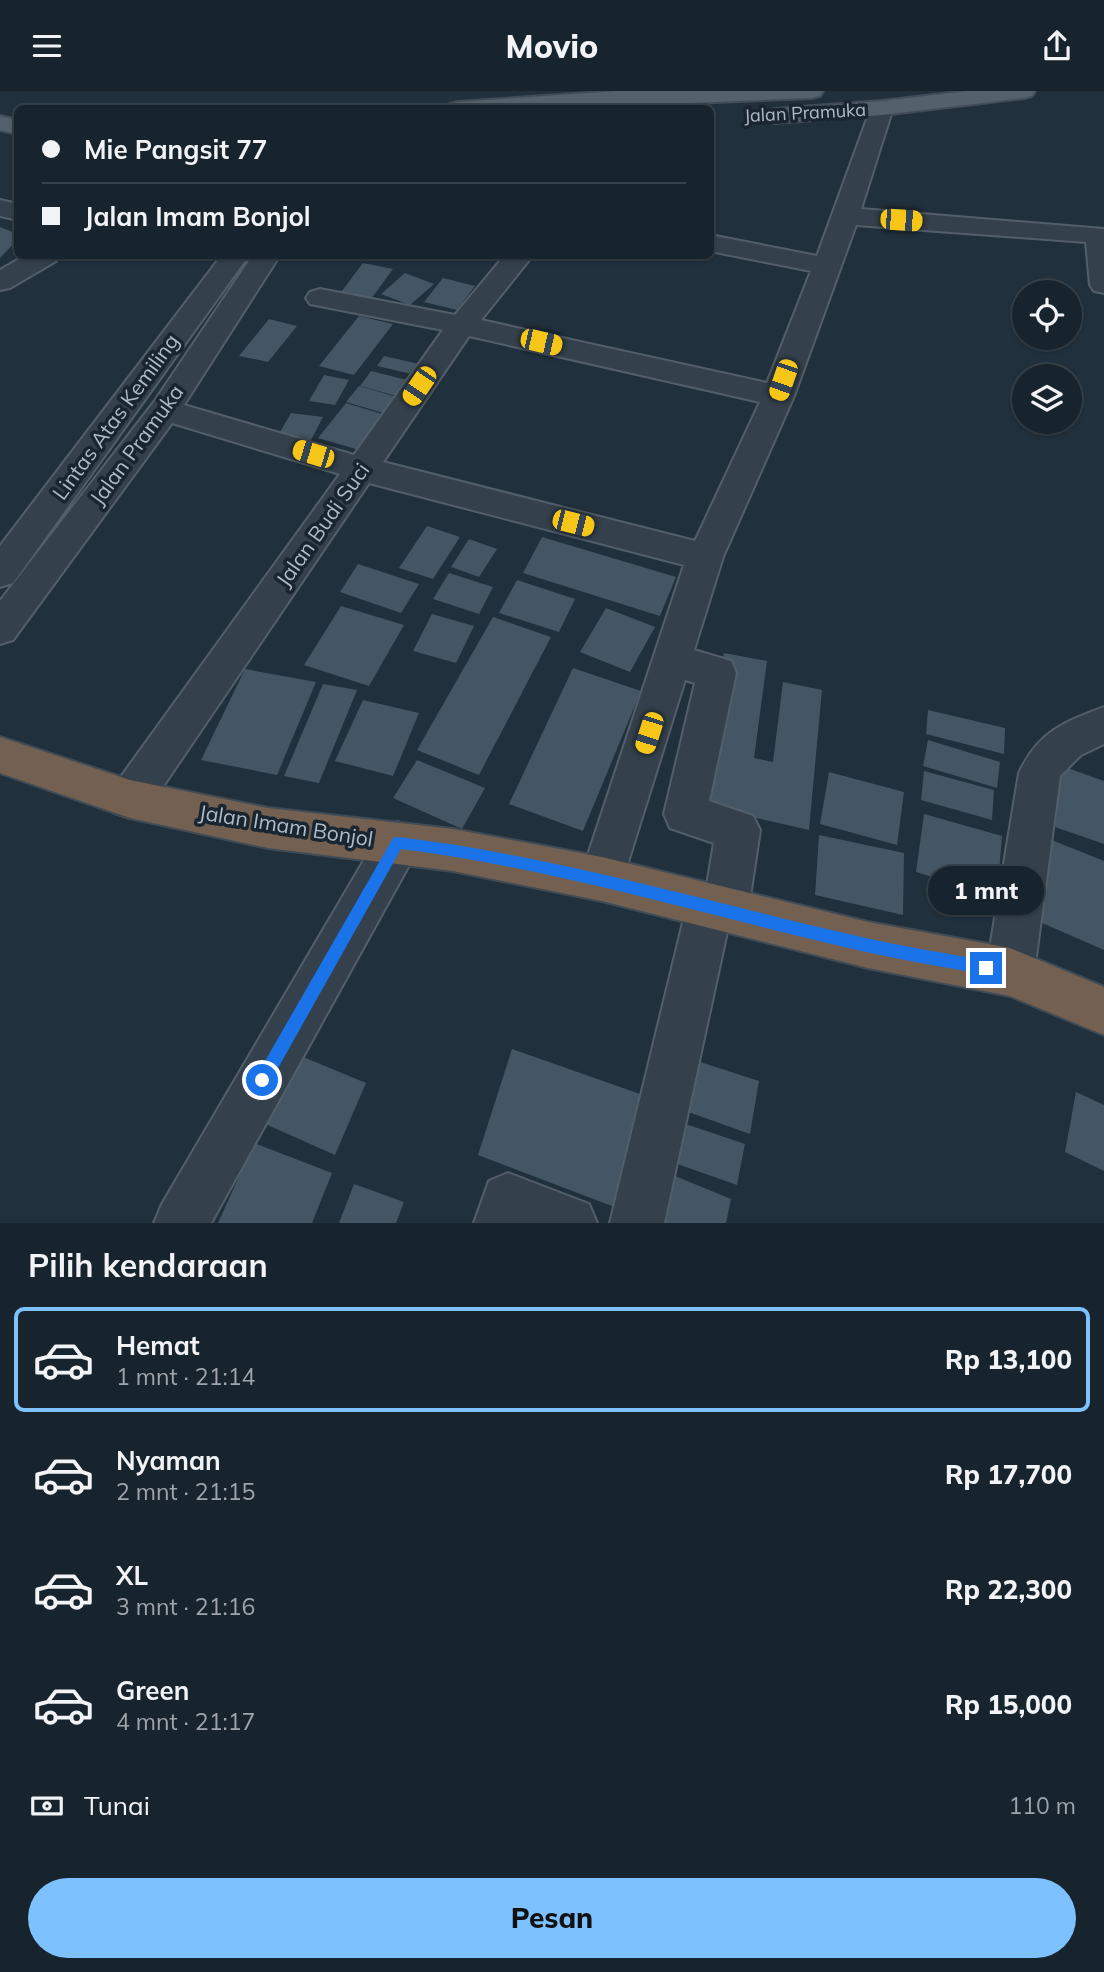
<!DOCTYPE html>
<html lang="id">
<head>
<meta charset="utf-8">
<style>
  :root { --surface:#18242d; --page:#253039; --text:#f1f3f6; --muted:#9fa4aa; --line:#364149; --accent:#7dc2ff }
  body { margin:0; font-family:Mulish,sans-serif; background:var(--page); color:var(--text); height:100vh; display:flex; flex-direction:column; font-size:26px; white-space:nowrap }
  * { box-sizing:border-box; margin:0 }
  p { font-size:23px; color:var(--muted) }
  .icon { flex:none; width:38px; height:38px; fill:none; stroke:currentColor; stroke-width:2; stroke-linecap:round; stroke-linejoin:round }
  .map { position:relative; height:1132px; overflow:hidden }
  .details { display:flex; flex-direction:column; background:var(--surface); flex:1 }
  .details>* { flex:none }
  .hud { position:absolute; left:14px; top:14px; width:700px; height:154px; border-radius:10px; box-shadow:0 2px 5px #0004,0 0 0 2px var(--line); display:grid; align-content:center; height:154px; padding:0 28px; background:var(--surface) }
  .tools { position:absolute; left:1012px; top:189px; display:grid; gap:14px }
  .tools a { display:grid; place-items:center; width:70px; height:70px; border-radius:50%; background:var(--surface); box-shadow:0 2px 5px #0004,0 0 0 2px var(--line); font-size:35px }
  .end { position:absolute; width:32px; height:32px; margin:-16px; border:9px solid #1a73e8; background:#fff; box-shadow:0 0 0 4px #fff }
  .from { border-radius:50% }
  .bubble { position:absolute; height:49px; border-radius:24px; background:var(--surface); box-shadow:0 2px 5px #0004,0 0 0 2px var(--line); font-size:23px; font-weight:800; line-height:49px; text-align:center }
  .car { position:absolute; width:21px; height:42px; margin:-21px -10px; border-radius:9px; box-shadow:0 0 5px 2px #0007; background:linear-gradient(#f5c518 24%,#345 0 40%,#f5c518 0 76%,#345 0 86%,#f5c518 0) }
  .hud b { display:flex; align-items:center; gap:24px; height:66px; font-size:26px }
  .hud b+b { border-top:2px solid var(--line) }
  .hud i { width:18px; height:18px; background:var(--text) }
  ul { padding:0; list-style:none }
  li { display:flex; align-items:center; gap:21px; height:105px; margin:0 14px 10px; padding:0 14px; border:4px solid transparent; border-radius:10px }
  li div { flex:1 }
  li b { display:block; font-size:26px }
  li em { font-style:normal; font-weight:800 }
  li.current { border-color:var(--accent) }
  li>.icon { width:63px; height:63px; stroke-width:1.5 }
  h2 { padding:0 28px; font-size:32px; line-height:84px }
  .pay { display:flex; align-items:center; gap:18px; height:77px; padding:0 28px; font-size:26px }
  .pay p { margin-inline-start:auto }
  .action { display:flex; gap:14px; margin-top:auto; padding:14px 28px }
  .action a { flex:1; height:80px; border-radius:42px; background:var(--accent); color:#111; font-size:28px; font-weight:800; line-height:80px; text-align:center }
  header { display:flex; justify-content:space-between; align-items:center; height:91px; padding:0 28px; background:var(--surface); font-size:32px; font-weight:800 }
  .map>svg:first-child { display:block }
  .building { fill:#445663 }
  .lines { fill:none; stroke-linecap:round; stroke-linejoin:round }
  .minor-casing { stroke:#525f6a; stroke-width:4 }
  .major-casing { stroke:#404d58; stroke-width:4 }
  .highway-casing { stroke:#3f4c57; stroke-width:4 }
  .minor { fill:#34414c; fill-rule:evenodd }
  .major { fill:#52616c; fill-rule:evenodd }
  .highway { fill:#736050; fill-rule:evenodd }
  .route { fill:#1a73e8 }
  .labels { text-anchor:middle; stroke-width:7; stroke-linejoin:round; paint-order:stroke }
  .far-street-label { font-size:18px; fill:#afbcc8; stroke:#192631 }
  .street-label { font-size:21px; fill:#afbcc8; stroke:#192631 }
</style>
</head>
<body>
<header><svg class="icon" aria-label="menu" viewBox="0 0 24 24"><path d="M4 6h16M4 12h16M4 18h16"/></svg>Movio<svg class="icon" aria-label="share" viewBox="0 0 24 24"><path d="M12 15V3M7 8l5-5 5 5M5 13v7h14v-7"/></svg></header>
<div class="map">
<svg width="1104" height="1132" viewBox="0 0 1104 1132">
  <rect width="100%" height="100%" fill="#20303c"/>
  <path class="building" d="M 0,136 L 18,143 L 18,148 L 0,167 Z
    M 363,172 L 393,178 L 366,215 L 335,209 Z
    M 405,182 L 434,193 L 410,214 L 381,203 Z
    M 443,187 L 475,195 L 457,219 L 424,211 Z
    M 359,225 L 393,233 L 354,284 L 319,275 Z
    M 269,228 L 297,235 L 268,271 L 239,265 Z
    M 384,265 L 419,273 L 412,283 L 377,275 Z
    M 371,280 L 411,290 L 400,306 L 360,295 Z
    M 324,284 L 349,289 L 335,314 L 309,310 Z
    M 359,295 L 400,307 L 387,323 L 346,311 Z
    M 346,312 L 382,323 L 356,358 L 318,347 Z
    M 291,322 L 323,326 L 309,353 L 276,348 Z
    M 427,435 L 460,446 L 433,488 L 399,477 Z
    M 542,446 L 676,486 L 660,525 L 523,482 Z
    M 469,448 L 497,458 L 479,486 L 451,476 Z
    M 358,473 L 419,493 L 401,522 L 340,501 Z
    M 449,482 L 493,496 L 479,523 L 433,508 Z
    M 517,489 L 575,508 L 559,541 L 499,522 Z
    M 341,515 L 404,534 L 369,595 L 304,574 Z
    M 606,517 L 655,536 L 630,581 L 580,561 Z
    M 432,523 L 474,535 L 456,572 L 413,560 Z
    M 493,526 L 551,546 L 479,684 L 417,659 Z
    M 724,562 L 767,570 L 754,667 L 773,671 L 783,591 L 822,599 L 809,739 L 699,714 Z
    M 573,577 L 641,600 L 583,740 L 509,713 Z
    M 245,578 L 316,591 L 277,684 L 201,669 Z
    M 323,593 L 357,599 L 319,692 L 284,685 Z
    M 363,609 L 419,622 L 393,685 L 335,670 Z
    M 928,619 L 1005,637 L 1004,663 L 926,643 Z
    M 928,649 L 1000,671 L 997,697 L 923,675 Z
    M 417,669 L 485,697 L 462,738 L 393,707 Z
    M 1062,675 L 1104,690 L 1104,753 L 1055,736 Z
    M 924,680 L 994,699 L 992,729 L 921,709 Z
    M 829,681 L 904,701 L 897,754 L 820,733 Z
    M 924,723 L 1002,745 L 997,806 L 916,781 Z
    M 819,744 L 904,762 L 903,824 L 815,804 Z
    M 1049,748 L 1104,770 L 1104,859 L 1033,828 Z
    M 512,958 L 660,1010 L 633,1123 L 478,1064 Z
    M 296,963 L 366,992 L 335,1064 L 263,1032 Z
    M 688,967 L 759,990 L 750,1043 L 677,1017 Z
    M 1076,1001 L 1104,1014 L 1104,1080 L 1065,1061 Z
    M 671,1028 L 745,1053 L 737,1094 L 663,1068 Z
    M 254,1052 L 332,1082 L 312,1132 L 218,1132 Z
    M 663,1080 L 731,1108 L 726,1132 L 650,1132 Z
    M 354,1093 L 404,1111 L 396,1132 L 339,1132 Z"/>
  <g class="lines">
    <g class="minor-casing">
      <path id="minor" d="M 882,10 L 890,12 L 893,17 L 861,118 L 1104,138 L 1104,202 L 1094,200 L 1090,194 L 1086,151 L 856,134 L 794,305 L 723,466 L 694,559 L 731,570 L 736,582 L 709,710 L 753,725 L 760,739 L 748,819 L 741,835 L 727,841 L 664,1132 L 610,1132 L 687,815 L 694,799 L 707,794 L 714,752 L 670,737 L 664,723 L 695,592 L 685,589 L 618,803 L 602,810 L 586,803 L 580,788 L 684,474 L 369,392 L 145,722 L 130,727 L 115,722 L 109,708 L 115,694 L 340,383 L 172,332 L 13,549 L 0,553 L 0,510 L 154,311 L 253,164 L 280,164 L 184,314 L 354,364 L 443,239 L 310,213 L 306,207 L 310,201 L 320,198 L 455,224 L 505,164 L 533,164 L 481,229 L 767,292 L 811,180 L 710,160 L 710,144 L 817,165 L 871,17 L 874,12 ZM 469,245 L 760,311 L 695,450 L 383,371 Z
        M 0,109 L 18,113 L 18,129 L 0,125 Z
        M 26,164 L 59,164 L 56,170 L 10,197 L 0,199 L 0,179 Z
        M 222,164 L 249,164 L 13,492 L 0,496 L 0,455 Z
        M 1104,616 L 1104,653 L 1081,664 L 1060,685 L 1034,881 L 1027,898 L 1010,905 L 993,898 L 986,881 L 1019,682 C 1038,641 1064,631 1104,616 Z
        M 398,731 L 413,737 L 420,752 L 413,767 L 211,1132 L 154,1132 L 162,1113 L 383,737 Z
        M 508,1082 L 589,1113 L 597,1132 L 474,1132 L 489,1090 Z"/>
    </g>
    <g class="major-casing">
      <path id="major" d="M 823,0 L 820,5 L 812,7 L 548,18 L 447,18 L 450,13 L 458,11 L 618,0 Z
        M 968,0 L 1035,0 L 1032,5 L 1024,7 L 882,24 L 775,32 L 767,30 L 763,25 L 767,20 L 775,18 L 882,10 Z
        M 0,25 L 18,29 L 18,43 L 0,39 Z"/>
    </g>
    <g class="highway-casing">
      <path id="highway" d="M 0,646 L 130,689 L 268,717 L 453,738 L 602,766 L 868,831 L 1010,857 L 1104,896 L 1104,944 L 1010,905 L 868,877 L 602,810 L 453,780 L 268,757 L 130,727 L 0,682 Z"/>
    </g>
    <use href="#minor" class="minor"/>
    <use href="#major" class="major"/>
    <use href="#highway" class="highway"/>
  </g>
  <path class="route" d="M 398,746 C 557,765 710,812 866,847 C 905,856 946,862 986,870 L 993,877 L 986,884 C 946,876 906,870 866,861 C 711,826 559,778 401,758 L 268,995 L 262,997 L 257,995 L 255,989 L 257,984 L 393,747 Z"/>
  <g class="labels">
    <g class="far-street-label">
      <text transform="translate(805 22) rotate(-3)" y="6">Jalan Pramuka</text>
    </g>
    <g class="street-label">
      <text transform="translate(116 326) rotate(-54)" y="7">Lintas Atas Kemiling</text>
      <text transform="translate(137 354) rotate(-54)" y="7">Jalan Pramuka</text>
      <text transform="translate(323 434) rotate(-55)" y="7">Jalan Budi Suci</text>
      <text transform="translate(286 735) rotate(9)" y="7">Jalan Imam Bonjol</text>
    </g>
  </g>
</svg>
<div class="tools">
<a><svg class="icon" aria-label="locate" viewBox="0 0 24 24"><circle cx="12" cy="12" r="6"/><path d="M12 2v4M12 18v4M2 12h4M18 12h4"/></svg></a>
<a><svg class="icon" aria-label="layers" viewBox="0 0 24 24"><path d="M12 4l9 5-9 5-9-5zM3 14l9 5 9-5"/></svg></a>
</div>
<i class="end from" style="left:262px;top:989px"></i>
<i class="end" style="left:986px;top:877px"></i>
<div class="bubble" style="left:928px;top:775px;width:116px">1 mnt</div>
<i class="car" style="left:901px;top:129px;rotate:94deg"></i>
<i class="car" style="left:541px;top:251px;rotate:103deg"></i>
<i class="car" style="left:783px;top:289px;rotate:199deg"></i>
<i class="car" style="left:419px;top:295px;rotate:214deg"></i>
<i class="car" style="left:313px;top:363px;rotate:287deg"></i>
<i class="car" style="left:573px;top:432px;rotate:104deg"></i>
<i class="car" style="left:649px;top:642px;rotate:198deg"></i>
<div class="hud">
<b><i class="from"></i>Mie Pangsit 77</b>
<b><i></i>Jalan Imam Bonjol</b>
</div>
</div>
<section class="details">
<h2>Pilih kendaraan</h2>
<ul>
<li class="current"><svg class="icon" aria-label="car" viewBox="0 0 24 24"><path d="M5 17H2v-5l4-1 3-4h7l3 4 3 1v5h-3M9 17h6M6 11h13"/><circle cx="7" cy="17" r="2"/><circle cx="17" cy="17" r="2"/></svg><div><b>Hemat</b><p>1 mnt · 21:14</p></div><em>Rp 13,100</em></li>
<li><svg class="icon" aria-label="car" viewBox="0 0 24 24"><path d="M5 17H2v-5l4-1 3-4h7l3 4 3 1v5h-3M9 17h6M6 11h13"/><circle cx="7" cy="17" r="2"/><circle cx="17" cy="17" r="2"/></svg><div><b>Nyaman</b><p>2 mnt · 21:15</p></div><em>Rp 17,700</em></li>
<li><svg class="icon" aria-label="car" viewBox="0 0 24 24"><path d="M5 17H2v-5l4-1 3-4h7l3 4 3 1v5h-3M9 17h6M6 11h13"/><circle cx="7" cy="17" r="2"/><circle cx="17" cy="17" r="2"/></svg><div><b>XL</b><p>3 mnt · 21:16</p></div><em>Rp 22,300</em></li>
<li><svg class="icon" aria-label="car" viewBox="0 0 24 24"><path d="M5 17H2v-5l4-1 3-4h7l3 4 3 1v5h-3M9 17h6M6 11h13"/><circle cx="7" cy="17" r="2"/><circle cx="17" cy="17" r="2"/></svg><div><b>Green</b><p>4 mnt · 21:17</p></div><em>Rp 15,000</em></li>
</ul>
<div class="pay"><svg class="icon" aria-label="cash" viewBox="0 0 24 24"><path d="M3 7h18v10H3z"/><circle cx="12" cy="12" r="2"/></svg>Tunai<p>110 m</p></div>
<div class="action"><a>Pesan</a></div>
</section>
</body>
</html>
